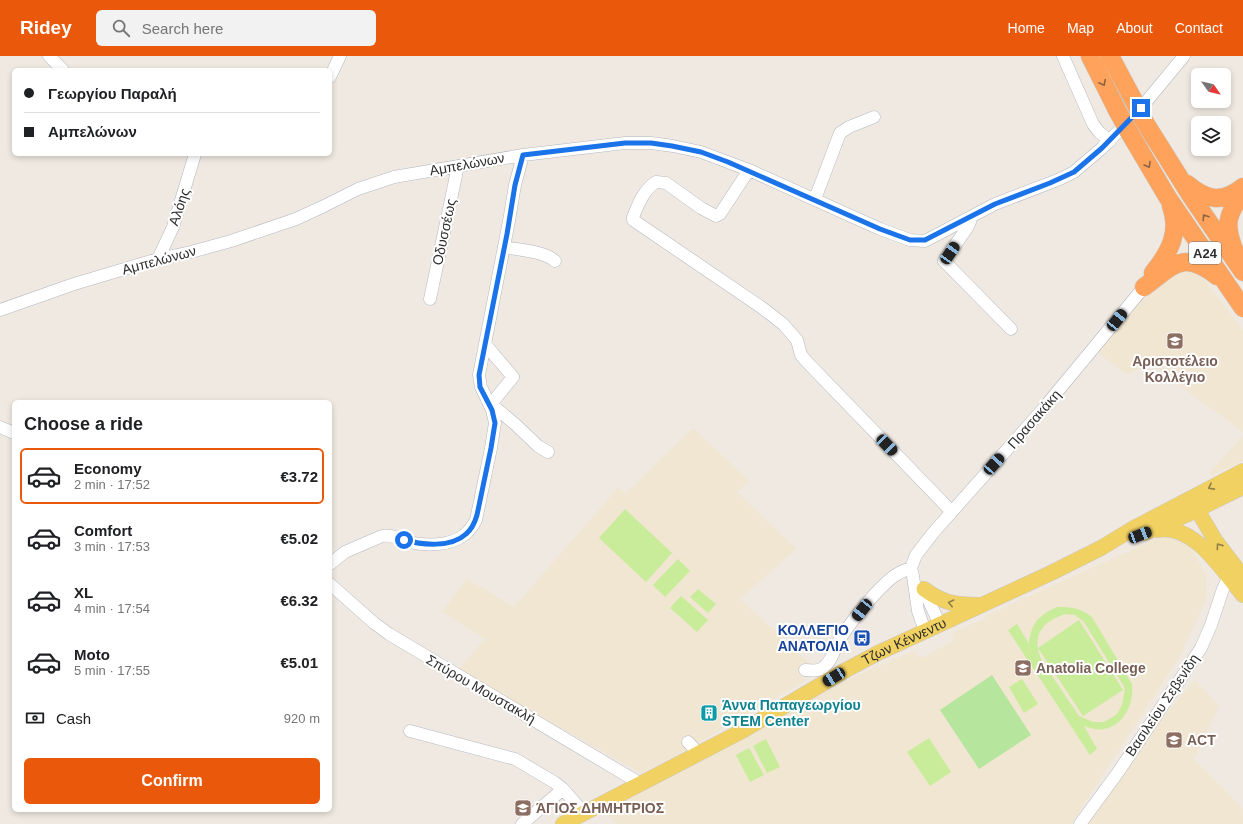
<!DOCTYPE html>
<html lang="en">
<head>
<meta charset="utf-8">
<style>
  :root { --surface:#fff; --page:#f2f2f2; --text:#202124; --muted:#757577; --line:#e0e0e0; --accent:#ea580c }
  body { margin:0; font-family:Helvetica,sans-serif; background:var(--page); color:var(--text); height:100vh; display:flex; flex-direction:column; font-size:15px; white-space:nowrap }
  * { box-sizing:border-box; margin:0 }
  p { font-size:13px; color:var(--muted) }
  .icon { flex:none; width:22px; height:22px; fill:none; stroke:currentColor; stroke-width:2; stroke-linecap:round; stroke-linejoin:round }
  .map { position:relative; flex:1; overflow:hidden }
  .sheet { position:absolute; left:12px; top:344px; width:320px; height:412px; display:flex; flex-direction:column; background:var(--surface); border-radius:6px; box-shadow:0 2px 6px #0003 }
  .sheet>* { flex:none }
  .top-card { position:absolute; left:12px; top:12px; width:320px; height:88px; border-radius:6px; box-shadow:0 2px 6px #0003; display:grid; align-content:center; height:88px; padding:0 12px; background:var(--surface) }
  .needle { width:26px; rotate:124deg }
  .tools { position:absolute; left:1191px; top:12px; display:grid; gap:8px }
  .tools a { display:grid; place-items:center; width:40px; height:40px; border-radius:6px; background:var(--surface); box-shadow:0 2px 6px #0003; font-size:20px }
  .end { position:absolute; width:18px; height:18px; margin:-9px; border:5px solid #1a73e8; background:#fff; box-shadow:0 0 0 2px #fff }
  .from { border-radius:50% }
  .car { position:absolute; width:12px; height:24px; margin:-12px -6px; border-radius:5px; box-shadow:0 0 3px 1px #0007; background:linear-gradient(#222 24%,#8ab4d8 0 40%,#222 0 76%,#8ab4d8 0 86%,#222 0) }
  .top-card b { display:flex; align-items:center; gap:14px; height:38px; font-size:15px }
  .top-card b+b { border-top:1px solid var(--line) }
  .top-card i { width:10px; height:10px; background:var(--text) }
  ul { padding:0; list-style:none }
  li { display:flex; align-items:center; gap:12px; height:56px; margin:0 8px 6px; padding:0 4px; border:2px solid transparent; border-radius:6px }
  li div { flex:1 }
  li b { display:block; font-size:15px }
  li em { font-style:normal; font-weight:700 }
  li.active { border-color:var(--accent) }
  li>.icon { width:36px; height:36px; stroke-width:1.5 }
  h2 { padding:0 12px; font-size:18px; line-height:48px }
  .pay { display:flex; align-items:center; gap:10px; height:44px; padding:0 12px; font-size:15px }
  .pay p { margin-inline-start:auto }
  .primary-button { display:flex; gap:8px; margin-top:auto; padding:8px 12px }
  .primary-button a { flex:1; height:46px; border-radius:6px; background:var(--accent); color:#fff; font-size:16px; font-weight:700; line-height:46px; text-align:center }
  header { display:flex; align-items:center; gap:24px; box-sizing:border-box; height:56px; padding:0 20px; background:var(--accent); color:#fff }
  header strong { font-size:19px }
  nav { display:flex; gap:22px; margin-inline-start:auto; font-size:14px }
  .search { width:280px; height:36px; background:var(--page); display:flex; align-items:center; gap:10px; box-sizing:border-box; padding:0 14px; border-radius:6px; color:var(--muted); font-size:15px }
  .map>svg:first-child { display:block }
  .education { fill:#f0e6d1 }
  .green { fill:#b6e59e }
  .pitch { fill:#c9ec9a; fill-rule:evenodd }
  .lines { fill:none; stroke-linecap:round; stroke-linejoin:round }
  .minor-casing { stroke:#b4b7c1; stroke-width:13 }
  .major-casing { stroke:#c9c9c9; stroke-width:16 }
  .highway-casing { stroke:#c9c9c9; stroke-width:19 }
  .minor { stroke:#fff; stroke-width:12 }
  .major { stroke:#f2d163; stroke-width:15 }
  .highway { stroke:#ffa35c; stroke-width:18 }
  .highway-bridge-casing { stroke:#c9c9c9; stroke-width:19; stroke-linecap:butt }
  .highway-bridge { stroke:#ffa35c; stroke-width:18 }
  .oneway { stroke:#8c6343 }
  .oneway2 { stroke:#908048 }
  .route { stroke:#1a73e8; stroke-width:5 }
  .labels { text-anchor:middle; stroke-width:4; stroke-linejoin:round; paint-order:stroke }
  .shield { fill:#fff; stroke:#6d6d6d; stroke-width:1 }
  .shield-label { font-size:13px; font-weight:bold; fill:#2e2e2e }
  .street-label { font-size:14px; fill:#2e2e2e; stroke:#fff }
  .education-label { font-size:14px; font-weight:bold; fill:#785e54; stroke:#fff; text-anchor:start }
  .transit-label { font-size:14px; font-weight:bold; fill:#164399; stroke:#fff; text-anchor:end }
  .culture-label { font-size:14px; font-weight:bold; fill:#0d838f; stroke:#fff; text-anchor:start }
</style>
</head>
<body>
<header>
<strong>Ridey</strong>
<div class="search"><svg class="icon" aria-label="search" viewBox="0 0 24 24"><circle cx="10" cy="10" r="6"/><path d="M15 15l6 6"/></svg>Search here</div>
<nav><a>Home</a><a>Map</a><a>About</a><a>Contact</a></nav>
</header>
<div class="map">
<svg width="1243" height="768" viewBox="0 0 1243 768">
  <rect width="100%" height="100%" fill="#efe9e1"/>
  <path class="education" d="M 1190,213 L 1205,225 L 1243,274 L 1243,376 L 1150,307 L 1127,319 L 1097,296 L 1142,241 L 1167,218 Z
    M 693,372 L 749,425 L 737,436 L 796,493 L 740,543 L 808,606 L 805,625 L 693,690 L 641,717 L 458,614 L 485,583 L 442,556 L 467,523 L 514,551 L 618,432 L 625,438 Z
    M 1243,380 L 1243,405 L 1212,419 L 1210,416 Z
    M 1167,478 L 1187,486 L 1207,520 L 1206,544 L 1179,602 L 1071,768 L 617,768 L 604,755 L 731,689 L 849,623 L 913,595 L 921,602 L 952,586 L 953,576 L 985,563 L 985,560 Z
    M 1195,624 L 1219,650 L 1194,703 L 1243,753 L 1243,768 L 1086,768 L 1159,665 Z"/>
  <path class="green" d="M 992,619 L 1031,679 L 979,713 L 940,654 Z"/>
  <path class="pitch" d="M 625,453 L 672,497 L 646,526 L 599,482 Z
    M 678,503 L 690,515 L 665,541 L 653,529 Z
    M 698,533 L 716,548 L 708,557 L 690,541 Z
    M 681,540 L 708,564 L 697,576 L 670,552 Z
    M 1057,551 C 1073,551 1080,552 1092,561 L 1132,628 C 1135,657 1113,683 1084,670 L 1097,693 L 1090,699 L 1008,574 L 1017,568 L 1029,588 C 1031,567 1039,559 1057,551 ZM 1065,558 L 1075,559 L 1084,566 L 1125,632 L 1122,649 L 1120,653 L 1116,659 L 1104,666 L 1093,666 L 1079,660 L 1042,605 C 1031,581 1041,566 1065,558 Z
    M 1079,564 L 1123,634 L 1083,660 L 1038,592 Z
    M 1022,623 L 1038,648 L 1024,657 L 1009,631 Z
    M 929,682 L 951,716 L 930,730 L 907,696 Z
    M 766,683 L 780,711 L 767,717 L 753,690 Z
    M 749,692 L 764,719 L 750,726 L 736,699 Z"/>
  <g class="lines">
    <g class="minor-casing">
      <path id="minor" d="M 49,0 L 63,14
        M 1063,0 L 1093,68 L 1099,76 L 1110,85
        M 330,21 L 340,0
        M 749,114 L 720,158 L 716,160 L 701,152 L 666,127 L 656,126 C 644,133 638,149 633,161 L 633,164 L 761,251 L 783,268 L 797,284 L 801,299 L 807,306 L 952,456
        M 815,143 L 840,77 L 849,71 L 874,61
        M 972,161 L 967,172 L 944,205 L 1011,273
        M 504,191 C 519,194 544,195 555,205
        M 158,203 L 173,171 L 195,98
        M 430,243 L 458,110
        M 0,254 L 74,228 L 158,203 L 191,196 L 231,185 L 296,163 L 322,151 L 358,133 L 394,121 L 523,99 L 625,87 L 651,87 L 673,90 L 701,96 L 749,114 L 880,173 L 910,184 L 925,185 L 995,148 L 1060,123 L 1074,116 L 1102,92 L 1141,52 L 1184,0
        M 485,288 L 513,321 L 491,348 L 516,369 L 538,390 L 548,396
        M 0,371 L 14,377
        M 330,508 L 345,496 L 382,480 C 391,478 400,483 409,486 C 426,490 450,490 464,479 C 470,475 473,469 476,464 L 491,392 L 495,367 L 492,354 L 481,331 L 479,319 L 509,165 L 515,129 L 523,99
        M 330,528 L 374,567 L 389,578 L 641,728
        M 923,532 L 940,569
        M 925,575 L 918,555 L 913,520 L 911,512 L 916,499 L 933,477 L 1043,353 L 1144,231
        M 805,614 C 811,614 818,616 823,612 C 832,605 835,592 840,583 C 852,564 877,533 894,520 C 900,516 905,514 911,512
        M 410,675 L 515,703 L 554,726 L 563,733 L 584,757
        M 688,686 L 699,698
        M 522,768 L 563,733
        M 1080,768 L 1119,715 L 1201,592 L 1211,569 L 1223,533 L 1228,522"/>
    </g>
    <g class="major-casing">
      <g id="major">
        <path d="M 1192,445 L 1215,484 L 1243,521"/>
        <path d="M 1157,474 C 1194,467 1222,514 1243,539"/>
        <path d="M 1145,477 L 1186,459 L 1243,431"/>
        <path d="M 924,533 C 943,547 955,549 979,549"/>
        <path id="s1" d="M 563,768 L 742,675 L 846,614 L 878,597 L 1051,517 L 1101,492 L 1134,472 L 1243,415"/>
      </g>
    </g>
    <g class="highway-casing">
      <path id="highway" d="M 1090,0 L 1117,54
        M 1110,0 L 1133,43
        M 1144,65 L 1191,140 L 1243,216
        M 1129,76 L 1168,142 L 1243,252
        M 1187,128 C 1206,144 1222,148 1243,131
        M 1235,196 C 1225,171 1225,160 1243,137
        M 1153,217 C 1169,197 1181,176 1171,150
        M 1144,231 C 1173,210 1182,193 1217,220"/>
    </g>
    <use href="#minor" class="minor"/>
    <use href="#major" class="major"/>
    <use href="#highway" class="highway"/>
    <g class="highway-bridge-casing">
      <path id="highway-bridge" d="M 1133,43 L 1144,65
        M 1117,54 L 1129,76"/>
    </g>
    <use href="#highway-bridge" class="highway-bridge"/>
  </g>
  <defs><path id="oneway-chevron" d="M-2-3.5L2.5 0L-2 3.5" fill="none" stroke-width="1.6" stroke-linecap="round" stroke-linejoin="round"/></defs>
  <g class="oneway">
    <use href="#oneway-chevron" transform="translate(1103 27) rotate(63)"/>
    <use href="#oneway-chevron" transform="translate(1148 109) rotate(59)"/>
    <use href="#oneway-chevron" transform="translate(1205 161) rotate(-124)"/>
  </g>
  <g class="oneway2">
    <use href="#oneway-chevron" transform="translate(1211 431) rotate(152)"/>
    <use href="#oneway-chevron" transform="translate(1219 490) rotate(-125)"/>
    <use href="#oneway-chevron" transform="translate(951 547) rotate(-167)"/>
  </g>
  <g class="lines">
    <path class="route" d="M 404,484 C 422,489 451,492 466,478 C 472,473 475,466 477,459 L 491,392 L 495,367 L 492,354 L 480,331 L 479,319 L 507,178 L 515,129 L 523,99 L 625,87 L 651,87 L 672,90 L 701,96 L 728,106 L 880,173 L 910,184 L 925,184 L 995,148 L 1050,127 L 1074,116 L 1102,92 L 1141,52"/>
  </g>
  <defs>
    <g id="school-square" transform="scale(0.9)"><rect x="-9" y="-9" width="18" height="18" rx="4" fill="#8d6e63" stroke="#fff"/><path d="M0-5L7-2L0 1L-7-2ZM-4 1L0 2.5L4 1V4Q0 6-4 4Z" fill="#fff"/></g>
    <g id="bus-square" transform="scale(0.9)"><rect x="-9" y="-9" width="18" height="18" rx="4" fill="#1a4fb4" stroke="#fff"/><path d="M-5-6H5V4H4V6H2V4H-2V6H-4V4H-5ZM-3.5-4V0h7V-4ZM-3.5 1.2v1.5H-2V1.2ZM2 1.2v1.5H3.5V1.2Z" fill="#fff"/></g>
    <g id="building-square" transform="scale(0.9)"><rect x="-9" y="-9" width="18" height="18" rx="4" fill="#0f9aa8" stroke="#fff"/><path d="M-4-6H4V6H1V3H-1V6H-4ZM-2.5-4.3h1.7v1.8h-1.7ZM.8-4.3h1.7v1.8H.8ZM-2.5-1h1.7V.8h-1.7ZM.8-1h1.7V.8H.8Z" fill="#fff"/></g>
    <g id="university-square" transform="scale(0.9)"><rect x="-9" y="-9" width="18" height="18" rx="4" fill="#8d6e63" stroke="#fff"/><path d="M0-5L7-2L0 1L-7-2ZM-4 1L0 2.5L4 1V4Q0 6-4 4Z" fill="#fff"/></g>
  </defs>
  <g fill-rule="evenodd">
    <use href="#school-square" x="1175" y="285"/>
    <use href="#bus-square" x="862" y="582"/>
    <use href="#school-square" x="1023" y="612"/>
    <use href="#building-square" x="709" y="657"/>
    <use href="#university-square" x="1174" y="684"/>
    <use href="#school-square" x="523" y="752"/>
  </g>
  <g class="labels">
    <rect class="shield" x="1189" y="186" width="32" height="22" rx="3"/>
    <g class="shield-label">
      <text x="1205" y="202">Α24</text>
    </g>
    <g class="street-label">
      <text transform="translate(467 108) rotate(-10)" y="5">Αμπελώνων</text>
      <text transform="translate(179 151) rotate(-71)" y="5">Αλόης</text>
      <text transform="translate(444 176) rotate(-78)" y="5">Οδυσσέως</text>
      <text transform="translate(159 204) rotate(-15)" y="5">Αμπελώνων</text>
      <text transform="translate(1034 363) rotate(-49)" y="5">Πρασακάκη</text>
      <text dy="5" stroke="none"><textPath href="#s1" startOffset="387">Τζων Κέννεντυ</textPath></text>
      <text transform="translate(481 633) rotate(30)" y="5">Σπύρου Μουστακλή</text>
      <text transform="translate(1162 649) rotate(-56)" y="5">Βασιλείου Σεβενίδη</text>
    </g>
    <g class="education-label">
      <text x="1175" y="310" text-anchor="middle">Αριστοτέλειο<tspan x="1175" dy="16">Κολλέγιο</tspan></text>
      <text x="1036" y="617">Anatolia College</text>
      <text x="1187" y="689">ACT</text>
      <text x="536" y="757">ΆΓΙΟΣ ΔΗΜΗΤΡΙΟΣ</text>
    </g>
    <g class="transit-label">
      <text x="849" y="579">ΚΟΛΛΕΓΙΟ<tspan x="849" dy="16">ΑΝΑΤΟΛΙΑ</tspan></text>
    </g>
    <g class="culture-label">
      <text x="722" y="654">Άννα Παπαγεωργίου<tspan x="722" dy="16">STEM Center</tspan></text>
    </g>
  </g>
</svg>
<div class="tools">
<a><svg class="needle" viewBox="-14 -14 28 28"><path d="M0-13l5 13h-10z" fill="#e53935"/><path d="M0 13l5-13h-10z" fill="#757577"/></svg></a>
<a><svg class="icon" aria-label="layers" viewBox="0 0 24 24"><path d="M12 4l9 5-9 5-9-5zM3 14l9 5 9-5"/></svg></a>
</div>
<i class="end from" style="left:404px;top:484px"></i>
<i class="end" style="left:1141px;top:52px"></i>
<i class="car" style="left:950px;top:197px;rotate:34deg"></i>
<i class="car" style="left:1117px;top:264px;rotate:39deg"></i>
<i class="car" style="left:887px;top:389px;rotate:136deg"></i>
<i class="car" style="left:994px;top:408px;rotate:42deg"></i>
<i class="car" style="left:1140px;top:479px;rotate:69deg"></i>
<i class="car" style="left:862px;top:554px;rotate:218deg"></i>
<i class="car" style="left:834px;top:621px;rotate:239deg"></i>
<div class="top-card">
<b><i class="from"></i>Γεωργίου Παραλή</b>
<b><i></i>Αμπελώνων</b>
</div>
<section class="sheet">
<h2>Choose a ride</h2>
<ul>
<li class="active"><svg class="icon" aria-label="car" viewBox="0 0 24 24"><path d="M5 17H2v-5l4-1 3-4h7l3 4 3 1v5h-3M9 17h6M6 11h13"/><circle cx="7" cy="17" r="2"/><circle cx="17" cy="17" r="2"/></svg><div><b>Economy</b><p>2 min · 17:52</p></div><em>€3.72</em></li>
<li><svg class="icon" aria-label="car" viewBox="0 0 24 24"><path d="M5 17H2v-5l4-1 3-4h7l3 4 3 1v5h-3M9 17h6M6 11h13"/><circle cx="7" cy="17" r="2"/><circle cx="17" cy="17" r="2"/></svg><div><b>Comfort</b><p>3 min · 17:53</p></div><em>€5.02</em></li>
<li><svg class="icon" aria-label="car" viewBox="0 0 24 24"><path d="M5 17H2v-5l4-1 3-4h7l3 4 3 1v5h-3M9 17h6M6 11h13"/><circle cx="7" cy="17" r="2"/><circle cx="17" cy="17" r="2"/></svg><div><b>XL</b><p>4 min · 17:54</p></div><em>€6.32</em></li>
<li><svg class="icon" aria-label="car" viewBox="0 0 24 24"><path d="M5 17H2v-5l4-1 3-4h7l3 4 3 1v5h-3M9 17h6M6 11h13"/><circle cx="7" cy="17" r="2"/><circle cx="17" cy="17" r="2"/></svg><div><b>Moto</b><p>5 min · 17:55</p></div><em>€5.01</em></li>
</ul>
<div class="pay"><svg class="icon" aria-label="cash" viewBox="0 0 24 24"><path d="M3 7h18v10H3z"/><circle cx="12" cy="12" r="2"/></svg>Cash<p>920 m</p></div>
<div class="primary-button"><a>Confirm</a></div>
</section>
</div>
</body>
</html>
